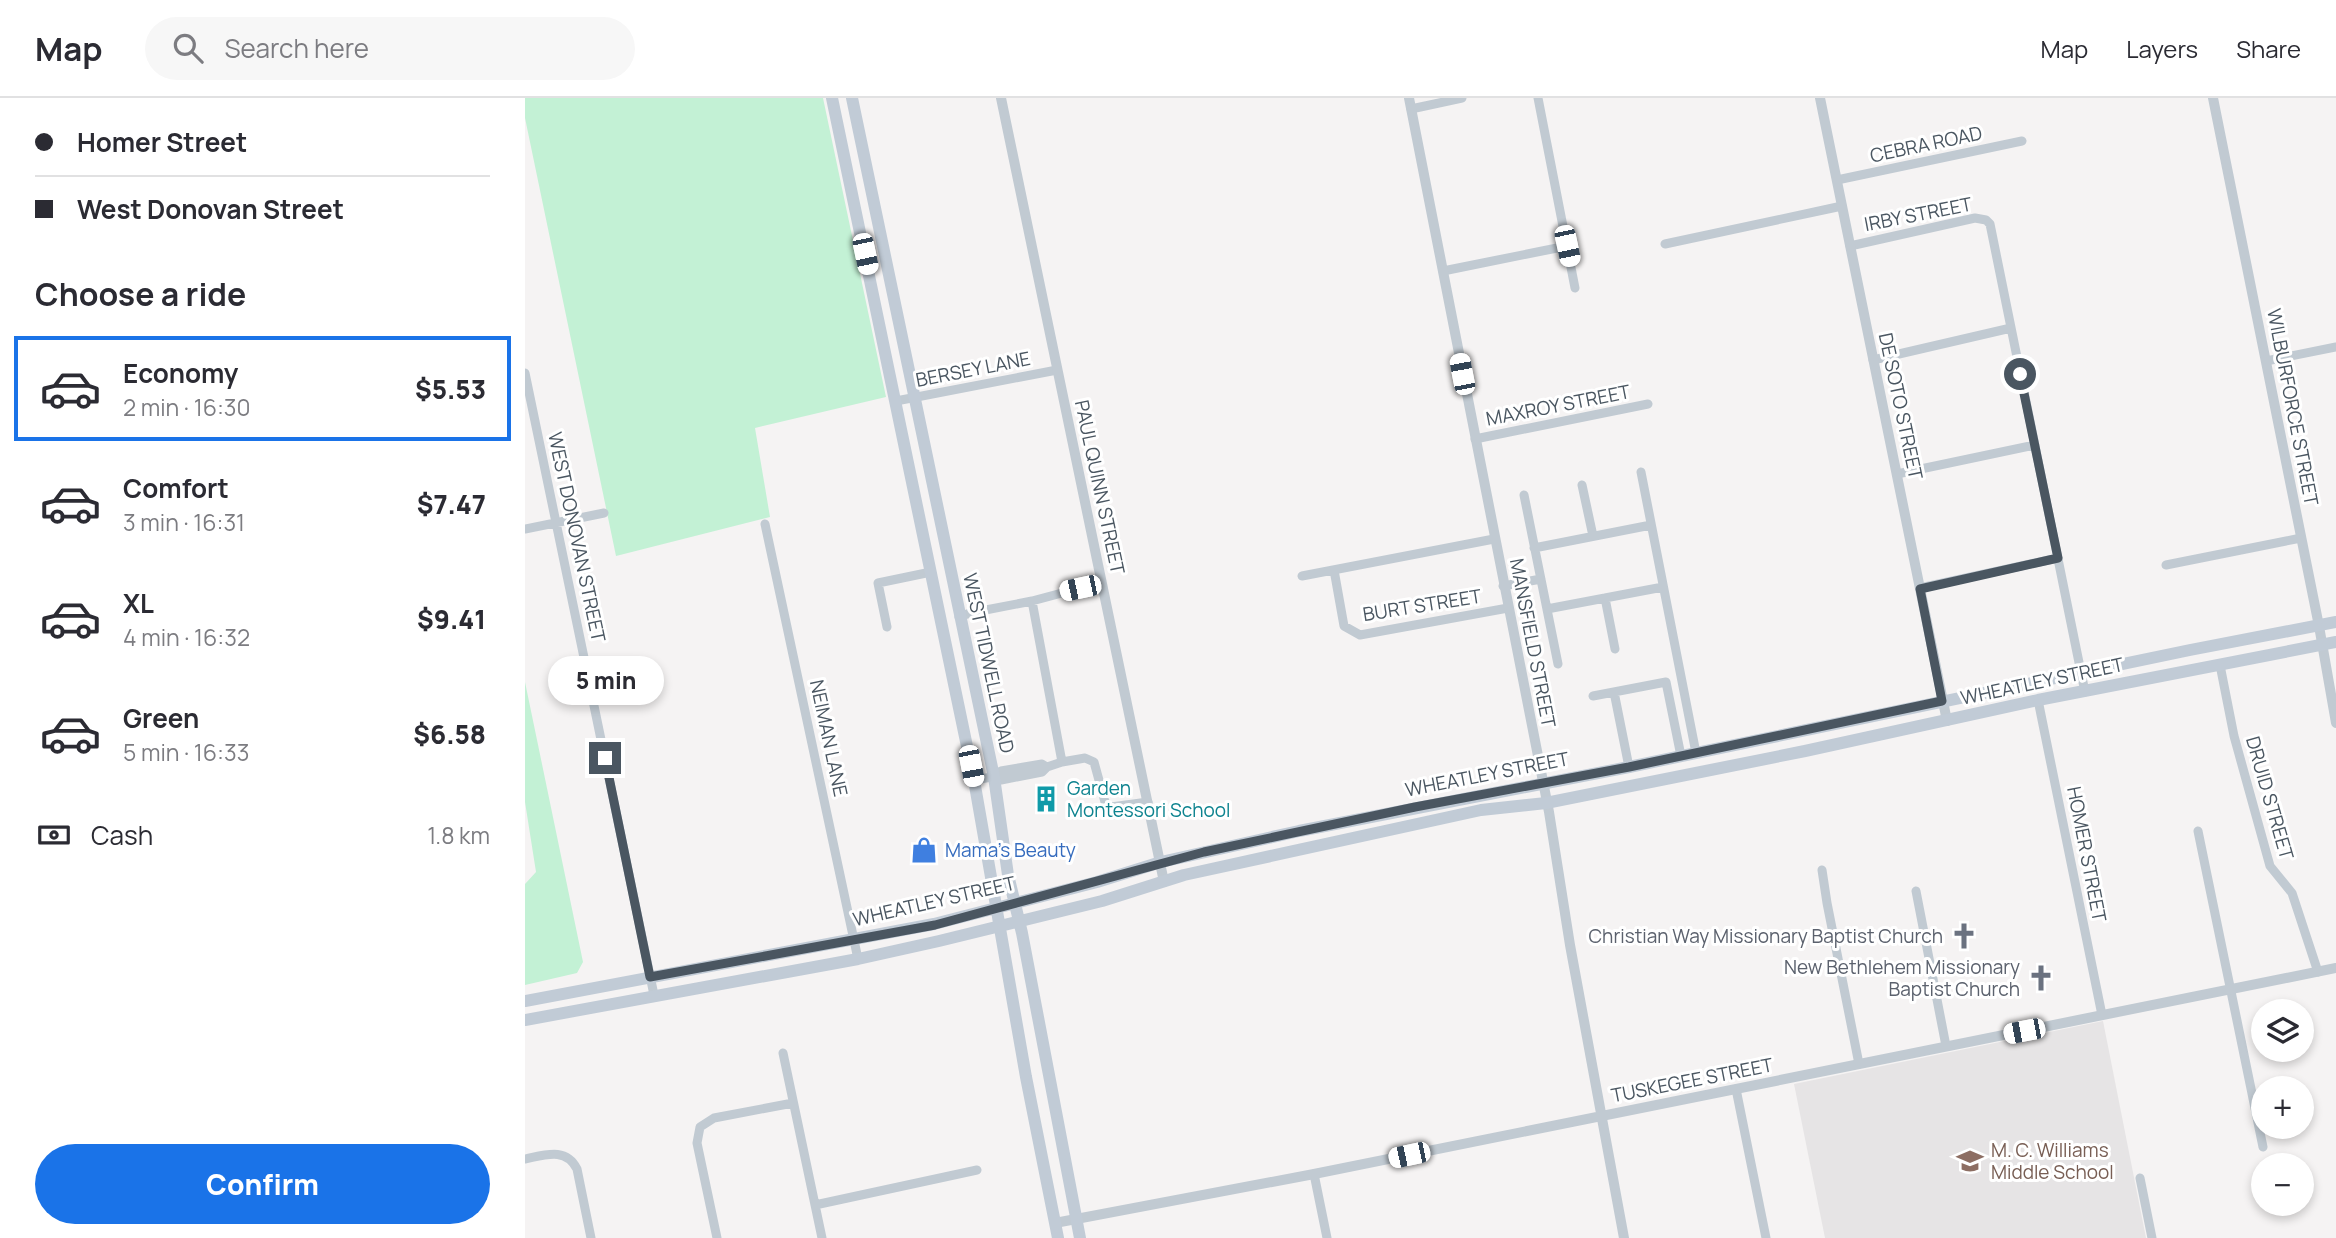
<!DOCTYPE html>
<html lang="en">
<head>
<meta charset="utf-8">
<style>
  :root { --surface:#fff; --page:#f7f7f7; --text:#2b2b33; --muted:#7c7c81; --line:#e1e1e2; --accent:#1a73e8 }
  body { margin:0; font-family:Manrope,sans-serif; background:var(--page); color:var(--text); height:100vh; display:flex; flex-direction:column; font-size:26px; white-space:nowrap }
  * { box-sizing:border-box; margin:0 }
  p { font-size:23px; color:var(--muted) }
  .icon { flex:none; width:38px; height:38px; fill:none; stroke:currentColor; stroke-width:2; stroke-linecap:round; stroke-linejoin:round }
  .map { position:relative; flex:1; overflow:hidden }
  .drawer { display:flex; flex-direction:column; background:var(--surface); width:525px }
  .drawer>* { flex:none }
  .banner { display:grid; align-content:center; height:154px; padding:0 35px; background:var(--surface) }
  .fabs { position:absolute; left:1726px; top:901px; display:grid; gap:14px }
  .fabs a { display:grid; place-items:center; width:63px; height:63px; border-radius:50%; background:var(--surface); box-shadow:0 4px 10px #0003; font-size:35px }
  .end { position:absolute; width:32px; height:32px; margin:-16px; border:9px solid #4a5661; background:#fff; box-shadow:0 0 0 4px #fff }
  .from { border-radius:50% }
  .bubble { position:absolute; height:49px; border-radius:24px; background:var(--surface); box-shadow:0 4px 10px #0003; font-size:23px; font-weight:800; line-height:49px; text-align:center }
  .car { position:absolute; width:21px; height:42px; margin:-21px -10px; border-radius:9px; box-shadow:0 0 5px 2px #0007; background:linear-gradient(#fff 24%,#345 0 40%,#fff 0 76%,#345 0 86%,#fff 0) }
  .banner b { display:flex; align-items:center; gap:24px; height:66px; font-size:26px }
  .banner b+b { border-top:2px solid var(--line) }
  .banner i { width:18px; height:18px; background:var(--text) }
  ul { padding:0; list-style:none }
  li { display:flex; align-items:center; gap:21px; height:105px; margin:0 14px 10px; padding:0 21px; border:4px solid transparent; border-radius:0px }
  li div { flex:1 }
  li b { display:block; font-size:26px }
  li em { font-style:normal; font-weight:800 }
  li.current { border-color:var(--accent) }
  li>.icon { width:63px; height:63px; stroke-width:1.5 }
  h2 { padding:0 35px; font-size:32px; line-height:84px }
  .pay { display:flex; align-items:center; gap:18px; height:77px; padding:0 35px; font-size:26px }
  .pay p { margin-inline-start:auto }
  .cta { display:flex; gap:14px; margin-top:auto; padding:14px 35px }
  .cta a { flex:1; height:80px; border-radius:42px; background:var(--accent); color:#fff; font-size:28px; font-weight:800; line-height:80px; text-align:center }
  header { display:flex; align-items:center; gap:42px; box-sizing:border-box; height:98px; padding:0 35px; background:var(--surface); border-bottom:2px solid var(--line) }
  header strong { font-size:33px }
  nav { display:flex; gap:38px; margin-inline-start:auto; font-size:24px }
  .search { width:490px; height:63px; background:var(--page); display:flex; align-items:center; gap:18px; box-sizing:border-box; padding:0 24px; border-radius:38px; color:var(--muted); font-size:26px }
  main { display:flex; flex:1; min-height:0 }
  .map>svg:first-child { display:block }
  .education { fill:#e6e4e5 }
  .green { fill:#c3f1d5 }
  .lines { fill:none; stroke-linecap:round; stroke-linejoin:round }
  .minor { stroke:#c1cad2; stroke-width:9 }
  .tertiary { stroke:#c1cad2; stroke-width:10 }
  .secondary { stroke:#c1cbd6; stroke-width:12 }
  .route { stroke:#4a5661; stroke-width:9 }
  .labels { text-anchor:middle; stroke-width:6; stroke-linejoin:round; paint-order:stroke }
  .street-label { font-size:19px; fill:#4a5661; stroke:#fff }
  .culture-label { font-size:19px; fill:#0d838f; stroke:#fff; text-anchor:start }
  .shop-label { font-size:19px; fill:#366cbe; stroke:#fff; text-anchor:start }
  .worship-label { font-size:19px; fill:#5b616d; stroke:#fff; text-anchor:end }
  .education-label { font-size:19px; fill:#785e54; stroke:#fff; text-anchor:start }
</style>
</head>
<body>
<header>
<strong>Map</strong>
<div class="search"><svg class="icon" aria-label="search" viewBox="0 0 24 24"><circle cx="10" cy="10" r="6"/><path d="M15 15l6 6"/></svg>Search here</div>
<nav><a>Map</a><a>Layers</a><a>Share</a></nav>
</header>
<main>
<section class="drawer">
<div class="banner">
<b><i class="from"></i>Homer Street</b>
<b><i></i>West Donovan Street</b>
</div>
<h2>Choose a ride</h2>
<ul>
<li class="current"><svg class="icon" aria-label="car" viewBox="0 0 24 24"><path d="M5 17H2v-5l4-1 3-4h7l3 4 3 1v5h-3M9 17h6M6 11h13"/><circle cx="7" cy="17" r="2"/><circle cx="17" cy="17" r="2"/></svg><div><b>Economy</b><p>2 min · 16:30</p></div><em>$5.53</em></li>
<li><svg class="icon" aria-label="car" viewBox="0 0 24 24"><path d="M5 17H2v-5l4-1 3-4h7l3 4 3 1v5h-3M9 17h6M6 11h13"/><circle cx="7" cy="17" r="2"/><circle cx="17" cy="17" r="2"/></svg><div><b>Comfort</b><p>3 min · 16:31</p></div><em>$7.47</em></li>
<li><svg class="icon" aria-label="car" viewBox="0 0 24 24"><path d="M5 17H2v-5l4-1 3-4h7l3 4 3 1v5h-3M9 17h6M6 11h13"/><circle cx="7" cy="17" r="2"/><circle cx="17" cy="17" r="2"/></svg><div><b>XL</b><p>4 min · 16:32</p></div><em>$9.41</em></li>
<li><svg class="icon" aria-label="car" viewBox="0 0 24 24"><path d="M5 17H2v-5l4-1 3-4h7l3 4 3 1v5h-3M9 17h6M6 11h13"/><circle cx="7" cy="17" r="2"/><circle cx="17" cy="17" r="2"/></svg><div><b>Green</b><p>5 min · 16:33</p></div><em>$6.58</em></li>
</ul>
<div class="pay"><svg class="icon" aria-label="cash" viewBox="0 0 24 24"><path d="M3 7h18v10H3z"/><circle cx="12" cy="12" r="2"/></svg>Cash<p>1.8 km</p></div>
<div class="cta"><a>Confirm</a></div>
</section>
<div class="map">
<svg width="1811" height="1140" viewBox="0 0 1811 1140">
  <rect width="100%" height="100%" fill="#f5f3f3"/>
  <path class="education" d="M 1578,923 L 1621,1140 L 1300,1140 L 1269,986 Z"/>
  <path class="green" d="M 0,0 L 298,0 L 361,299 L 230,330 L 245,419 L 91,458 L 0,20 Z
    M 0,584 L 58,864 L 52,875 L 0,887 L 0,786 L 11,774 L 0,704 Z"/>
  <g class="lines">
    <path class="minor" d="M 1013,0 L 1050,190
      M 886,11 L 937,0
      M 1312,82 L 1497,43
      M 1140,146 L 1317,108
      M 1325,148 L 1450,120 L 1461,122 L 1465,126 L 1560,594
      M 918,173 L 1042,148
      M 1348,262 L 1486,230
      M 1741,263 L 1811,249
      M 0,275 L 129,897
      M 371,303 L 532,272
      M 950,341 L 1123,306
      M 1116,374 L 1171,655
      M 1372,376 L 1510,347
      M 1057,387 L 1068,438
      M 999,397 L 1033,566
      M 240,426 L 333,861
      M 0,431 L 79,415
      M 1009,450 L 1126,427
      M 1641,467 L 1776,440
      M 809,472 L 819,528 L 835,537 L 983,510
      M 777,478 L 969,441
      M 978,488 L 1016,481
      M 1395,490 L 1533,460
      M 1080,500 L 1090,551
      M 507,503 L 563,488
      M 1022,511 L 1138,489
      M 434,519 L 445,515 L 507,503 L 537,664 L 522,669 L 517,674 L 476,682 L 473,678
      M 362,529 L 353,485 L 406,474
      M 1695,567 L 1709,638 L 1745,768 L 1767,795 L 1793,874
      M 1089,594 L 1104,669
      M 1068,598 L 1141,584 L 1156,658
      M 1513,602 L 1577,917
      M 537,664 L 560,660 L 569,664 L 580,704 L 586,709 L 623,704
      M 449,682 L 473,678 L 476,673 L 517,666 L 522,669
      M 1673,733 L 1738,1049
      M 1297,772 L 1302,805 L 1334,966
      M 1391,793 L 1421,948
      M 258,955 L 297,1140
      M 1211,991 L 1241,1140
      M 0,1061 C 20,1057 41,1049 52,1071 L 66,1140
      M 789,1076 L 802,1140
      M 1615,1080 L 1627,1140
      M 290,1107 L 452,1072
      M 192,1140 L 172,1045 L 175,1029 L 189,1020 L 268,1005"/>
    <path class="tertiary" d="M 476,0 L 639,784
      M 884,0 L 1024,714 L 1045,847 L 1099,1140
      M 1295,0 L 1422,623
      M 1688,0 L 1794,528 L 1811,625
      M 530,1125 L 789,1076 L 1811,870"/>
    <path class="secondary" d="M 307,0 L 449,682 L 501,979 L 533,1140
      M 327,0 L 469,679 L 483,777 L 497,835 L 555,1140
      M 0,903 L 409,826 L 572,784 L 636,764 L 774,733 L 1104,669 L 1665,552 L 1811,524
      M 0,922 L 333,861 L 414,843 L 577,803 L 659,777 L 956,712 L 1021,705 L 1280,653 L 1513,602 L 1811,544"/>
  </g>
  <g class="lines">
    <path class="route" d="M 80,660 L 125,879 L 410,827 L 679,754 L 890,709 L 1104,669 L 1417,603 L 1395,491 L 1533,460 L 1495,276"/>
  </g>
  <defs>
    <g id="building-bare" transform="scale(2.1)"><path d="M-4-6H4V6H1V3H-1V6H-4ZM-2.5-4.3h1.7v1.8h-1.7ZM.8-4.3h1.7v1.8H.8ZM-2.5-1h1.7V.8h-1.7ZM.8-1h1.7V.8H.8Z" fill="#0f9aa8" stroke="#fff" stroke-width="2.5" paint-order="stroke"/></g>
    <g id="shop-bare" transform="scale(2.1)"><path d="M-5-2.5h2.3a2.7 3.5 0 0 1 5.4 0H5L5.5 6h-11ZM-1.5-2.5h3a1.5 2.3 0 0 0-3 0Z" fill="#3f7fe0" stroke="#fff" stroke-width="2.5" paint-order="stroke"/></g>
    <g id="church-bare" transform="scale(2.1)"><path d="M-1.2-6h2.4v3.5h3.3v2.4h-3.3V6h-2.4V-.1h-3.3v-2.4h3.3Z" fill="#6b7280" stroke="#fff" stroke-width="2.5" paint-order="stroke"/></g>
    <g id="school-bare" transform="scale(2.1)"><path d="M0-5L7-2L0 1L-7-2ZM-4 1L0 2.5L4 1V4Q0 6-4 4Z" fill="#8d6e63" stroke="#fff" stroke-width="2.5" paint-order="stroke"/></g>
  </defs>
  <g fill-rule="evenodd">
    <use href="#building-bare" x="521" y="701"/>
    <use href="#shop-bare" x="399" y="752"/>
    <use href="#church-bare" x="1439" y="838"/>
    <use href="#church-bare" x="1516" y="880"/>
    <use href="#school-bare" x="1445" y="1063"/>
  </g>
  <g class="labels">
    <g class="street-label">
      <text transform="translate(1401 46) rotate(-12)" y="7">CEBRA ROAD</text>
      <text transform="translate(1393 116) rotate(-11)" y="7">IRBY STREET</text>
      <text transform="translate(448 271) rotate(-11)" y="7">BERSEY LANE</text>
      <text transform="translate(1033 307) rotate(-11)" y="7">MAXROY STREET</text>
      <text transform="translate(1376 308) rotate(78)" y="7">DE SOTO STREET</text>
      <text transform="translate(1768 309) rotate(79)" y="7">WILBURFORCE STREET</text>
      <text transform="translate(575 389) rotate(78)" y="7">PAUL QUINN STREET</text>
      <text transform="translate(52 439) rotate(78)" y="7">WEST DONOVAN STREET</text>
      <text transform="translate(897 507) rotate(-9)" y="7">BURT STREET</text>
      <text transform="translate(1008 545) rotate(79)" y="7">MANSFIELD STREET</text>
      <text transform="translate(464 565) rotate(78)" y="7">WEST TIDWELL ROAD</text>
      <text transform="translate(1517 583) rotate(-12)" y="7">WHEATLEY STREET</text>
      <text transform="translate(304 640) rotate(78)" y="7">NEIMAN LANE</text>
      <text transform="translate(962 676) rotate(-11)" y="7">WHEATLEY STREET</text>
      <text transform="translate(1745 700) rotate(74)" y="7">DRUID STREET</text>
      <text transform="translate(1562 756) rotate(79)" y="7">HOMER STREET</text>
      <text transform="translate(409 803) rotate(-13)" y="7">WHEATLEY STREET</text>
      <text transform="translate(1167 982) rotate(-11)" y="7">TUSKEGEE STREET</text>
    </g>
    <g class="culture-label">
      <text x="542" y="697">Garden<tspan x="542" dy="22">Montessori School</tspan></text>
    </g>
    <g class="shop-label">
      <text x="420" y="759">Mama's Beauty</text>
    </g>
    <g class="worship-label">
      <text x="1418" y="845">Christian Way Missionary Baptist Church</text>
      <text x="1495" y="876">New Bethlehem Missionary<tspan x="1495" dy="22">Baptist Church</tspan></text>
    </g>
    <g class="education-label">
      <text x="1466" y="1059">M. C. Williams<tspan x="1466" dy="22">Middle School</tspan></text>
    </g>
  </g>
</svg>
<div class="fabs">
<a><svg class="icon" aria-label="layers" viewBox="0 0 24 24"><path d="M12 4l9 5-9 5-9-5zM3 14l9 5 9-5"/></svg></a>
<a>+</a>
<a>−</a>
</div>
<i class="end from" style="left:1495px;top:276px"></i>
<i class="end" style="left:80px;top:660px"></i>
<div class="bubble" style="left:23px;top:558px;width:116px">5 min</div>
<i class="car" style="left:1042px;top:148px;rotate:168deg"></i>
<i class="car" style="left:340px;top:156px;rotate:168deg"></i>
<i class="car" style="left:937px;top:276px;rotate:349deg"></i>
<i class="car" style="left:555px;top:490px;rotate:258deg"></i>
<i class="car" style="left:446px;top:668px;rotate:169deg"></i>
<i class="car" style="left:1499px;top:933px;rotate:259deg"></i>
<i class="car" style="left:884px;top:1057px;rotate:258deg"></i>
</div>
</main>
</body>
</html>
